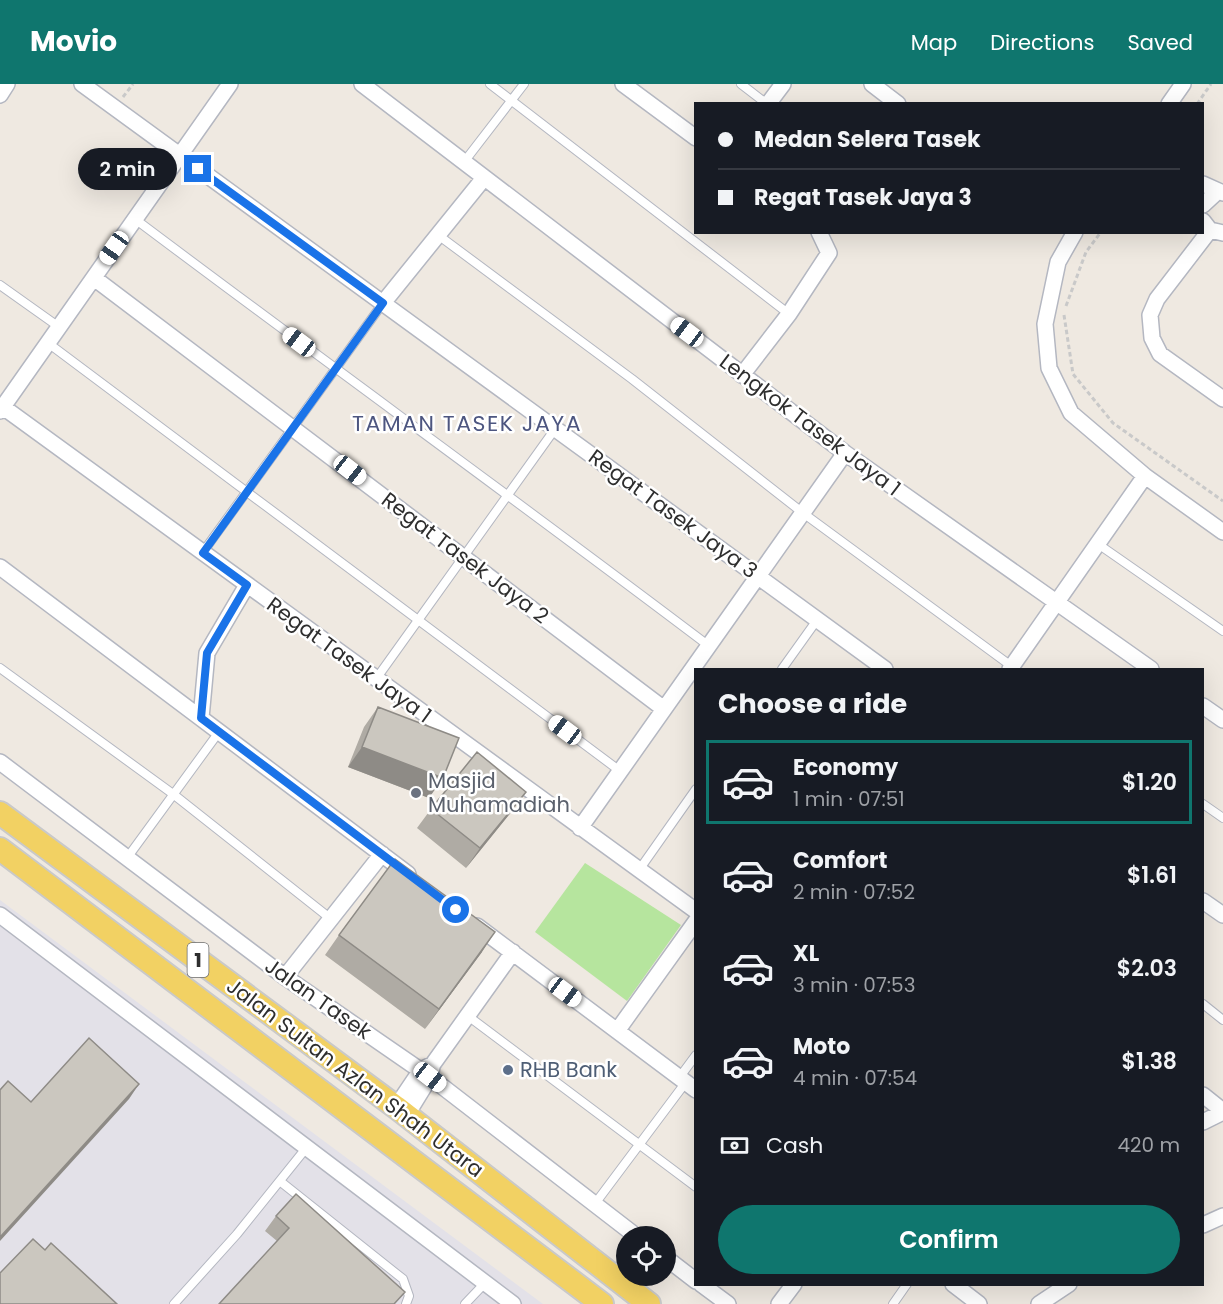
<!DOCTYPE html>
<html lang="en">
<head>
<meta charset="utf-8">
<style>
  :root { --surface:#171b24; --page:#242831; --text:#f1f3f6; --muted:#9ea1a6; --line:#363941; --accent:#0f766e }
  body { margin:0; font-family:Poppins,sans-serif; background:var(--page); color:var(--text); height:100vh; display:flex; flex-direction:column; font-size:22px; white-space:nowrap }
  * { box-sizing:border-box; margin:0 }
  p { font-size:20px; color:var(--muted) }
  .icon { flex:none; width:33px; height:33px; fill:none; stroke:currentColor; stroke-width:2; stroke-linecap:round; stroke-linejoin:round }
  .map { position:relative; flex:1; overflow:hidden }
  .sheet { position:absolute; left:694px; top:584px; width:510px; height:618px; display:flex; flex-direction:column; background:var(--surface); border-radius:0px; box-shadow:0 6px 24px #0002 }
  .sheet>* { flex:none }
  .guide { position:absolute; left:694px; top:18px; width:510px; height:132px; border-radius:0px; box-shadow:0 6px 24px #0002; display:grid; align-content:center; height:132px; padding:0 24px; background:var(--surface) }
  .fabs { position:absolute; left:616px; top:1142px; display:grid; gap:12px }
  .fabs a { display:grid; place-items:center; width:60px; height:60px; border-radius:50%; background:var(--surface); box-shadow:0 6px 24px #0002; font-size:30px }
  .end { position:absolute; width:27px; height:27px; margin:-14px; border:8px solid #1a73e8; background:#fff; box-shadow:0 0 0 3px #fff }
  .from { border-radius:50% }
  .bubble { position:absolute; height:42px; border-radius:21px; background:var(--surface); box-shadow:0 6px 24px #0002; font-size:20px; font-weight:600; line-height:42px; text-align:center }
  .car { position:absolute; width:18px; height:36px; margin:-18px -9px; border-radius:8px; box-shadow:0 0 4px 2px #0007; background:linear-gradient(#fff 24%,#345 0 40%,#fff 0 76%,#345 0 86%,#fff 0) }
  .guide b { display:flex; align-items:center; gap:21px; height:57px; font-size:22px }
  .guide b+b { border-top:2px solid var(--line) }
  .guide i { width:15px; height:15px; background:var(--text) }
  ul { padding:0; list-style:none }
  li { display:flex; align-items:center; gap:18px; height:84px; margin:0 12px 9px; padding:0 12px; border:3px solid transparent; border-radius:0px }
  li div { flex:1 }
  li b { display:block; font-size:22px }
  li em { font-style:normal; font-weight:600 }
  li.active { border-color:var(--accent) }
  li>.icon { width:54px; height:54px; stroke-width:1.5 }
  h2 { padding:0 24px; font-size:27px; line-height:72px }
  .pay { display:flex; align-items:center; gap:15px; height:66px; padding:0 24px; font-size:22px }
  .pay p { margin-inline-start:auto }
  .action { display:flex; gap:12px; margin-top:auto; padding:12px 24px }
  .action a { flex:1; height:69px; border-radius:36px; background:var(--accent); color:#fff; font-size:24px; font-weight:600; line-height:69px; text-align:center }
  header { display:flex; align-items:center; gap:36px; box-sizing:border-box; height:84px; padding:0 30px; background:var(--accent); color:#fff }
  header strong { font-size:28px }
  nav { display:flex; gap:33px; margin-inline-start:auto; font-size:21px }
  .map>svg:first-child { display:block }
  .industrial { fill:#e3e1e8 }
  .green { fill:#b6e59e }
  .lines { fill:none; stroke-linecap:round; stroke-linejoin:round }
  .service-casing { stroke:#b4b7c1; stroke-width:10 }
  .minor-casing { stroke:#b4b7c1; stroke-width:18 }
  .primary-casing { stroke:#c9c9c9; stroke-width:26 }
  .path { stroke:#c9c9c9; stroke-width:3; stroke-dasharray:4.5 3; stroke-linecap:butt }
  .service { stroke:#fff; stroke-width:8 }
  .minor { stroke:#fff; stroke-width:15 }
  .primary { stroke:#f2d163; stroke-width:22 }
  .wall { fill:#afaba4 }
  .shaded-wall { fill:#8e8b86 }
  .building { fill:#cbc7bf; stroke:#8e8b86; stroke-width:1.5 }
  .route { stroke:#1a73e8; stroke-width:8 }
  .worship-dot { fill:#6b7280; stroke:#fff; stroke-width:2 }
  .service-dot { fill:#5c6f8a; stroke:#fff; stroke-width:2 }
  .labels { text-anchor:middle; stroke-width:5; stroke-linejoin:round; paint-order:stroke }
  .shield { fill:#fff; stroke:#6d6d6d; stroke-width:1.5 }
  .shield-label { font-size:20px; font-weight:bold; fill:#2e2e2e }
  .street-label { font-size:21px; fill:#2e2e2e; stroke:#fff }
  .worship-label { font-size:21px; fill:#5b616d; stroke:#fff; text-anchor:start }
  .service-label { font-size:21px; fill:#4e5e75; stroke:#fff; text-anchor:start }
  .neighbourhood-label { font-size:22px; letter-spacing:1.5px; fill:#4d5680; stroke:#fff }
</style>
</head>
<body>
<header>
<strong>Movio</strong>
<nav><a>Map</a><a>Directions</a><a>Saved</a></nav>
</header>
<div class="map">
<svg width="1223" height="1220" viewBox="0 0 1223 1220">
  <rect width="100%" height="100%" fill="#efe9e1"/>
  <path class="industrial" d="M 0,816 L 543,1220 L 0,1220 Z"/>
  <path class="green" d="M 585,779 L 681,841 L 627,917 L 535,848 Z"/>
  <g class="lines">
    <g class="service-casing">
      <path id="service" d="M 490,0 L 789,230
        M 741,0 L 767,20
        M 464,78 L 524,0
        M 135,135 C 325,278 519,418 709,562
        M 438,151 L 632,295 L 803,429 L 1014,584
        M 0,201 L 59,243
        M 48,259 L 620,687
        M 1098,460 L 1223,547
        M 203,468 L 383,219
        M 0,584 L 173,710 L 331,835
        M 782,585 L 817,536
        M 376,595 L 555,345
        M 1203,720 L 1223,734
        M 127,774 L 219,648
        M 639,786 L 696,705
        M 1203,920 L 1223,936
        M 468,932 L 696,1103
        M 679,994 L 696,971
        M 281,1098 L 403,1195 L 409,1212 L 406,1220
        M 594,1121 L 686,998
        M 174,1220 L 237,1150 L 307,1063
        M 465,1220 L 485,1199
        M 893,1220 L 907,1200"/>
    </g>
    <g class="minor-casing">
      <path id="minor" d="M 82,0 L 885,585
        M 362,0 L 845,369 L 1151,585
        M 623,0 L 696,54
        M 872,0 L 898,20
        M 0,11 L 7,0
        M 768,20 L 783,0
        M 1169,20 L 1183,0
        M 1203,100 L 1223,109
        M 1203,121 L 1217,108
        M 1203,137 L 1210,146 L 1223,149
        M 1210,146 L 1157,215 L 1150,231 L 1152,254 L 1160,270 L 1223,315
        M 1075,148 L 1058,178 L 1045,240 L 1049,284 L 1071,329 L 1145,392 L 1223,448
        M 94,194 L 664,625
        M 383,219 L 484,94
        M 742,291 L 789,230 L 829,169 L 819,148
        M 3,323 L 696,827
        M 0,327 L 230,0
        M 0,483 L 408,790
        M 1010,585 L 1145,392
        M 1203,622 L 1223,636
        M 201,634 L 207,569 L 247,501
        M 0,678 L 285,893 L 430,993 L 636,1152
        M 580,744 L 845,369
        M 1203,817 L 1223,831
        M 0,831 L 513,1220
        M 477,842 L 696,1006
        M 285,893 L 382,770
        M 617,947 L 696,837
        M 1203,1011 L 1223,1027
        M 396,1023 L 421,986 L 433,980 L 513,868
        M 406,1032 L 430,993 L 432,983
        M 1203,1038 L 1223,1028
        M 1203,1141 L 1223,1132
        M 666,1174 L 696,1197
        M 701,1200 L 728,1220
        M 953,1200 L 979,1220
        M 779,1220 L 794,1200
        M 1039,1220 L 1069,1200"/>
    </g>
    <g class="primary-casing">
      <path id="primary" d="M 0,729 L 396,1023 L 649,1220
        M 0,765 L 602,1220"/>
    </g>
    <path class="path" d="M 123,13 L 133,0
      M 1197,20 L 1211,0
      M 1066,222 L 1086,168 L 1101,148
      M 1064,231 L 1073,290 L 1113,339 L 1223,417"/>
    <use href="#service" class="service"/>
    <use href="#minor" class="minor"/>
    <use href="#primary" class="primary"/>
  </g>
  <path class="wall" d="M 378,623 L 429,714 L 348,683 L 364,643 Z
    M 431,725 L 512,727 L 466,784 L 417,744 Z
    M 339,851 L 482,868 L 425,945 L 325,871 Z
    M 276,1132 L 405,1208 L 277,1157 L 265,1147 Z"/>
  <path class="shaded-wall" d="M 362,663 L 443,694 L 429,714 L 348,683 Z
    M 526,708 L 512,727 L 466,784 L 480,764 Z
    M 495,848 L 482,868 L 425,945 L 439,925 Z
    M 139,1000 L 129,1015 L 0,1157 L 0,1153 Z"/>
  <path class="building" d="M 378,623 L 459,654 L 443,694 L 362,663 Z
    M 477,668 L 526,708 L 480,764 L 431,725 Z
    M 395,775 L 495,848 L 439,925 L 339,851 Z
    M 89,954 L 139,1000 L 0,1153 L 0,1006 L 8,997 L 31,1018 Z
    M 296,1110 L 405,1208 L 394,1220 L 219,1220 L 289,1144 L 276,1132 Z
    M 33,1155 L 45,1166 L 51,1159 L 117,1220 L 0,1220 L 0,1189 Z"/>
  <g class="lines">
    <path class="route" d="M 198,85 L 383,219 L 203,469 L 247,501 L 207,569 L 201,634 L 456,826"/>
  </g>
  <circle class="worship-dot" cx="416" cy="709" r="6"/>
  <circle class="service-dot" cx="508" cy="986" r="6"/>
  <g class="labels">
    <rect class="shield" x="187.5" y="859" width="21" height="34" rx="4.5"/>
    <g class="shield-label">
      <text x="198" y="883">1</text>
    </g>
    <g class="street-label">
      <text transform="translate(810 341) rotate(37)" y="7">Lengkok Tasek Jaya 1</text>
      <text transform="translate(673 430) rotate(36)" y="7">Regat Tasek Jaya 3</text>
      <text transform="translate(465 474) rotate(37)" y="7">Regat Tasek Jaya 2</text>
      <text transform="translate(349 576) rotate(36)" y="7">Regat Tasek Jaya 1</text>
      <text transform="translate(318 915) rotate(35)" y="7">Jalan Tasek</text>
      <text transform="translate(355 994) rotate(37)" y="7">Jalan Sultan Azlan Shah Utara</text>
    </g>
    <g class="worship-label">
      <text x="428" y="704">Masjid<tspan x="428" dy="24">Muhamadiah</tspan></text>
    </g>
    <g class="service-label">
      <text x="520" y="993">RHB Bank</text>
    </g>
    <g class="neighbourhood-label">
      <text x="467" y="347">TAMAN TASEK JAYA</text>
    </g>
  </g>
</svg>
<div class="fabs">
<a><svg class="icon" aria-label="locate" viewBox="0 0 24 24"><circle cx="12" cy="12" r="6"/><path d="M12 2v4M12 18v4M2 12h4M18 12h4"/></svg></a>
</div>
<i class="end from" style="left:456px;top:826px"></i>
<i class="end" style="left:198px;top:85px"></i>
<div class="bubble" style="left:78px;top:64px;width:99px">2 min</div>
<i class="car" style="left:114px;top:164px;rotate:215deg"></i>
<i class="car" style="left:687px;top:248px;rotate:307deg"></i>
<i class="car" style="left:299px;top:258px;rotate:307deg"></i>
<i class="car" style="left:350px;top:386px;rotate:128deg"></i>
<i class="car" style="left:565px;top:646px;rotate:307deg"></i>
<i class="car" style="left:565px;top:908px;rotate:127deg"></i>
<i class="car" style="left:430px;top:993px;rotate:128deg"></i>
<div class="guide">
<b><i class="from"></i>Medan Selera Tasek</b>
<b><i></i>Regat Tasek Jaya 3</b>
</div>
<section class="sheet">
<h2>Choose a ride</h2>
<ul>
<li class="active"><svg class="icon" aria-label="car" viewBox="0 0 24 24"><path d="M5 17H2v-5l4-1 3-4h7l3 4 3 1v5h-3M9 17h6M6 11h13"/><circle cx="7" cy="17" r="2"/><circle cx="17" cy="17" r="2"/></svg><div><b>Economy</b><p>1 min · 07:51</p></div><em>$1.20</em></li>
<li><svg class="icon" aria-label="car" viewBox="0 0 24 24"><path d="M5 17H2v-5l4-1 3-4h7l3 4 3 1v5h-3M9 17h6M6 11h13"/><circle cx="7" cy="17" r="2"/><circle cx="17" cy="17" r="2"/></svg><div><b>Comfort</b><p>2 min · 07:52</p></div><em>$1.61</em></li>
<li><svg class="icon" aria-label="car" viewBox="0 0 24 24"><path d="M5 17H2v-5l4-1 3-4h7l3 4 3 1v5h-3M9 17h6M6 11h13"/><circle cx="7" cy="17" r="2"/><circle cx="17" cy="17" r="2"/></svg><div><b>XL</b><p>3 min · 07:53</p></div><em>$2.03</em></li>
<li><svg class="icon" aria-label="car" viewBox="0 0 24 24"><path d="M5 17H2v-5l4-1 3-4h7l3 4 3 1v5h-3M9 17h6M6 11h13"/><circle cx="7" cy="17" r="2"/><circle cx="17" cy="17" r="2"/></svg><div><b>Moto</b><p>4 min · 07:54</p></div><em>$1.38</em></li>
</ul>
<div class="pay"><svg class="icon" aria-label="cash" viewBox="0 0 24 24"><path d="M3 7h18v10H3z"/><circle cx="12" cy="12" r="2"/></svg>Cash<p>420 m</p></div>
<div class="action"><a>Confirm</a></div>
</section>
</div>
</body>
</html>
